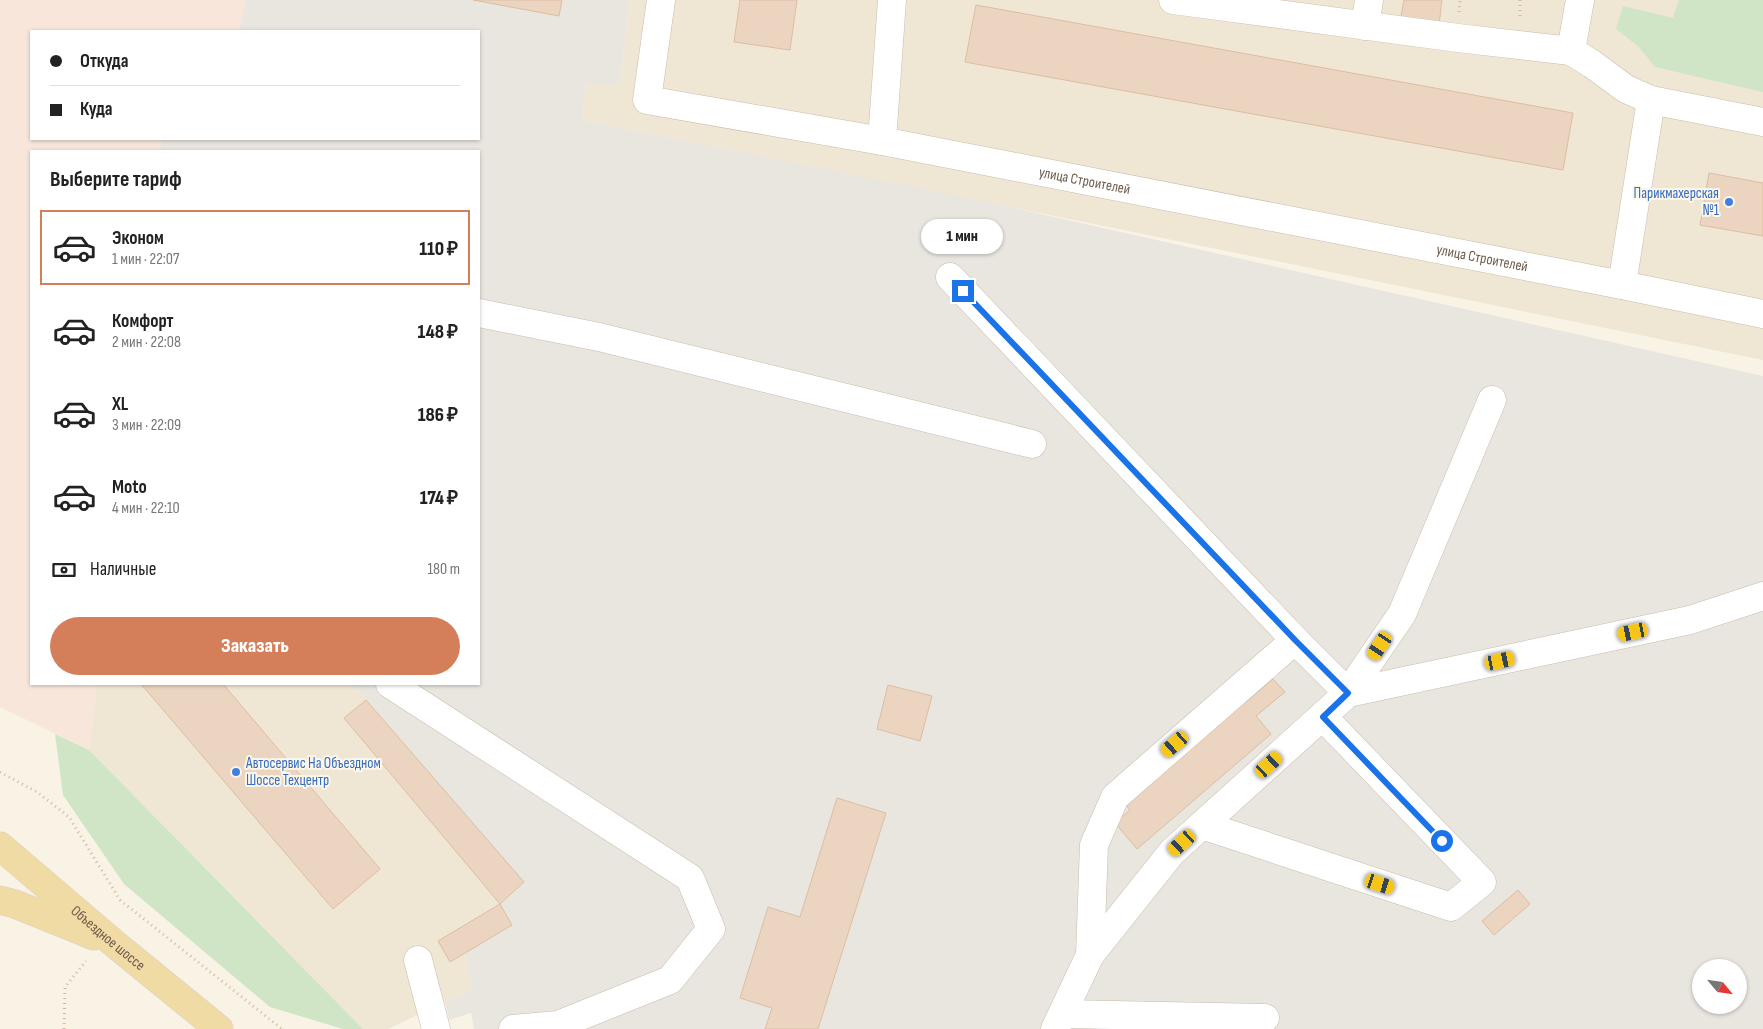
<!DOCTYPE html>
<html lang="ru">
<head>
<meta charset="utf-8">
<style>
  :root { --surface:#fff; --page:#f6f6f6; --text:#222; --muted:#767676; --line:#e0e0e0; --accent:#d47f59 }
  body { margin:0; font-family:"Sofia Sans Condensed",sans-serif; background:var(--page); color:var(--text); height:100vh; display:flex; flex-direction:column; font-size:19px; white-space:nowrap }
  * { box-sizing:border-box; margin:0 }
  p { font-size:16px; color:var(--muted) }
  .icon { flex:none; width:28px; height:28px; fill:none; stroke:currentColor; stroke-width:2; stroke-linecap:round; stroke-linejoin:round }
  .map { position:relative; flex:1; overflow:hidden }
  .panel { position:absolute; left:30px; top:150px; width:450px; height:535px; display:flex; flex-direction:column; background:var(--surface); border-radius:0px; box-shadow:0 1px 4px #0004 }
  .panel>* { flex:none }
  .hud { position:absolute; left:30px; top:30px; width:450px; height:110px; border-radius:0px; box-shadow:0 1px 4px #0004; display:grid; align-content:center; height:110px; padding:0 20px; background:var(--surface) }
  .needle { width:32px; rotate:119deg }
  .fabs { position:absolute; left:1692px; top:959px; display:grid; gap:10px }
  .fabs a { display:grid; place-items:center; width:55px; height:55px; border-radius:50%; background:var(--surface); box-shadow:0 1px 4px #0004; font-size:25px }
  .end { position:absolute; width:22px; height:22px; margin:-11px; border:6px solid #1a73e8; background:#fff; box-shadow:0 0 0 2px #fff }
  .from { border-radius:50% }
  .bubble { position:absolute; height:35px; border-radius:18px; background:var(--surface); box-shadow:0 1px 4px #0004; font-size:16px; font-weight:800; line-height:35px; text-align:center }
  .car { position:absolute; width:15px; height:30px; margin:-15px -8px; border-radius:6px; box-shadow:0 0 4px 1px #0007; background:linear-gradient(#f5c518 24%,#345 0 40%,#f5c518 0 76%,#345 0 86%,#f5c518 0) }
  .hud b { display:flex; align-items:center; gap:18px; height:48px; font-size:19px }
  .hud b+b { border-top:1px solid var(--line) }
  .hud i { width:12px; height:12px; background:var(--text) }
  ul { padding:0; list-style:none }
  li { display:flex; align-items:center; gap:15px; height:75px; margin:0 10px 8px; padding:0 10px; border:2px solid transparent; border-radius:0px }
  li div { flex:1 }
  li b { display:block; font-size:19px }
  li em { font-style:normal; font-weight:800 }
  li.active { border-color:var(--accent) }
  li>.icon { width:45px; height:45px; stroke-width:1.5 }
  h2 { padding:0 20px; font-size:22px; line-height:60px }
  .pay { display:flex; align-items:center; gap:12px; height:55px; padding:0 20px; font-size:19px }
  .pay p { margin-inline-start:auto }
  .primary-button { display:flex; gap:10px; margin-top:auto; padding:10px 20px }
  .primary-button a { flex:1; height:58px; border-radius:30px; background:var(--accent); color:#fff; font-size:20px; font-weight:800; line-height:58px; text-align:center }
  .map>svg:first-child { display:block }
  .residential { fill:#f0e6d4 }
  .commercial { fill:#f8e6da }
  .industrial { fill:#e9e5df; fill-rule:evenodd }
  .green { fill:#cfe5c5 }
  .building { fill:#ebd5c0; stroke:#dcbda3 }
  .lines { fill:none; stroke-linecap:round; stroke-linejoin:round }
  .minor-casing { stroke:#c9bcad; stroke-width:29 }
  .major-casing { stroke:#d7d1cd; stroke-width:29 }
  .path { stroke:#d0b9a4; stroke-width:3; stroke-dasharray:1 4; stroke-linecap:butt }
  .minor { stroke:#fff; stroke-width:28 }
  .major { stroke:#f0dba5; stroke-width:28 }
  .route { stroke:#1a73e8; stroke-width:6 }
  .shop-dot { fill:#3f7fe0; stroke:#fcf7eb; stroke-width:2 }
  .labels { text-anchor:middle; stroke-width:4; stroke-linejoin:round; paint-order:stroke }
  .street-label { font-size:15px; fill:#6f5c4e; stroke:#fcf7eb }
  .shop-label { font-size:15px; fill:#366cbe; stroke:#fcf7eb; text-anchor:end }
</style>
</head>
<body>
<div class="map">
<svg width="1763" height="1029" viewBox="0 0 1763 1029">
  <rect width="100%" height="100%" fill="#f9f3e5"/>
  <path class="residential" d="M 630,0 L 1763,0 L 1763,360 L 582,120 L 586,82 L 619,86 Z
    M 97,684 L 350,684 L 366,700 L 524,882 L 512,925 L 465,953 L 472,991 L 445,1002 L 388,1029 L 363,1029 L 89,750 Z"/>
  <path class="commercial" d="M 0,0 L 246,0 L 239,31 L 31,31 L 31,139 L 161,139 L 160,151 L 31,151 L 31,684 L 97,684 L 89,750 L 0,707 Z"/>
  <path class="industrial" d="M 246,0 L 630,0 L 619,86 L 586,83 L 582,120 L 983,201 L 1763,376 L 1763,1029 L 474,1029 L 471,1013 L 449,1020 L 445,1002 L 472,991 L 465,953 L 512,925 L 500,904 L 524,882 L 366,700 L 350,684 L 479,684 L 479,151 L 160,151 L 161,139 L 479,139 L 479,31 L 239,31 ZM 1701,968 L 1739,968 L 1739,1005 L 1701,1005 Z"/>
  <path class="green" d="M 1679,0 L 1763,0 L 1763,92 L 1655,67 L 1639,47 L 1616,29 L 1623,6 L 1673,18 Z
    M 55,734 L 89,750 L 363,1029 L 343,1029 L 270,1007 L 124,884 L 63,795 Z"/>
  <path class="building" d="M 473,0 L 562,0 L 559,16 Z
    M 740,0 L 797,0 L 790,50 L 734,42 Z
    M 1404,0 L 1442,0 L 1439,25 L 1400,22 Z
    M 976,5 L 1573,113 L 1563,170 L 965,62 Z
    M 1709,173 L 1763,183 L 1763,236 L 1700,225 Z
    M 1273,679 L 1285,692 L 1256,716 L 1271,734 L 1137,849 L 1115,823 L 1130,810 L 1121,799 L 1240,697 L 1245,703 Z
    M 141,684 L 223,684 L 380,869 L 333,909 Z
    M 888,685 L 932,696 L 920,741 L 877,729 Z
    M 366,700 L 524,882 L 500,904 L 344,718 Z
    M 837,798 L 886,813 L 818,1029 L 765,1029 L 772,1008 L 740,998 L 768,907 L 800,917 Z
    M 1518,890 L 1530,904 L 1494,935 L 1482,921 Z
    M 500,904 L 512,925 L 450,962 L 438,941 Z"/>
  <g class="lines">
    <g class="minor-casing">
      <g id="minor">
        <path id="s1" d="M 661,0 L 647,100 L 882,141 L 1622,285 L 1763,314"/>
        <path d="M 1173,0 L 1458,38 L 1571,51 L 1580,0"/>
        <path d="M 1365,26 L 1369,0"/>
        <path d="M 1571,51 L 1592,64 L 1626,89 L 1651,100"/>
        <path d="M 882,141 L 892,0"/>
        <path d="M 950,277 L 1295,640 L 1348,693 L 1690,620 L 1763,596"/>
        <path d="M 1622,285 L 1651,100 L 1763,122"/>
        <path d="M 479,313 L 599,337 L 1032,444"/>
        <path d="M 390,684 L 690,878 L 711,929 L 670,980 L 558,1025 L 513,1029"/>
        <path d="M 1202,825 L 1451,907 L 1482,882 L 1323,717"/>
        <path d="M 1090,955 L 1094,845 L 1115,797 L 1295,640"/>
        <path d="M 418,960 L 436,1029"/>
        <path d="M 1063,1014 L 1265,1018"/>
        <path d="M 1055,1029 L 1090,955 L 1172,852 L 1348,693 L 1402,614 L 1492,400"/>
      </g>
    </g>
    <g class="major-casing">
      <g id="major">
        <path id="s2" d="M 0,846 L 116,945 L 219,1029"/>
        <path d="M 0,900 L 15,904 L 94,936"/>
      </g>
    </g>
    <path class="path" d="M 1520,0 L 1520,17
      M 1459,12 L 1460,0
      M 0,772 L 37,792 L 69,817 L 120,900 L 282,1029
      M 64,1029 L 65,987 L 86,961"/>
    <use href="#minor" class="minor"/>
    <use href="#major" class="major"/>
  </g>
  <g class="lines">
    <path class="route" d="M 963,291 L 1295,640 L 1348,693 L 1323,717 L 1442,841"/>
  </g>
  <g class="shop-dot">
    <circle cx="1729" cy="202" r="5"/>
    <circle cx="236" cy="772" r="5"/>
  </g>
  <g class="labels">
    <g class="street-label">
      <text dy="5" stroke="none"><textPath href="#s1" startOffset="546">улица Строителей</textPath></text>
      <text dy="5" stroke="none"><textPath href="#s1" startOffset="951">улица Строителей</textPath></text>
      <text dy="5" stroke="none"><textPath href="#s2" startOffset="142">Объездное шоссе</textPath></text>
    </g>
    <g class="shop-label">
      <text x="1719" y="198">Парикмахерская<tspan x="1719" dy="17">№1</tspan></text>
      <text x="246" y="768" text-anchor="start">Автосервис На Объездном<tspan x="246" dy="17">Шоссе Техцентр</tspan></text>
    </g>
  </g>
</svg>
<div class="fabs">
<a><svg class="needle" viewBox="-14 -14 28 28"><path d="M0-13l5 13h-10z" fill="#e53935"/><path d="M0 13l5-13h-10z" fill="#767676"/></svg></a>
</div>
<i class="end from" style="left:1442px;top:841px"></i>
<i class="end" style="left:963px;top:291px"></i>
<div class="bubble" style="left:921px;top:219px;width:82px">1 мин</div>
<i class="car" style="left:1633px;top:632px;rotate:258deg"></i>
<i class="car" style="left:1380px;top:646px;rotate:214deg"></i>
<i class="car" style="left:1500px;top:661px;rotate:78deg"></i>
<i class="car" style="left:1175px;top:744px;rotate:229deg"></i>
<i class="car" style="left:1269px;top:765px;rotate:48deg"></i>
<i class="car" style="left:1182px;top:843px;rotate:228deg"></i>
<i class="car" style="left:1380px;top:884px;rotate:108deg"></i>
<div class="hud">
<b><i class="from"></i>Откуда</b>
<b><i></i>Куда</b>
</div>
<section class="panel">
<h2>Выберите тариф</h2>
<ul>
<li class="active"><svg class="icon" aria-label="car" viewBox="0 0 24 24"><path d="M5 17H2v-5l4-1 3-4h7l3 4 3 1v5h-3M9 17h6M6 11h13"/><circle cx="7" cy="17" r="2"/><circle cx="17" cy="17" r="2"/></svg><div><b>Эконом</b><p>1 мин · 22:07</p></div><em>110 ₽</em></li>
<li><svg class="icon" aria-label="car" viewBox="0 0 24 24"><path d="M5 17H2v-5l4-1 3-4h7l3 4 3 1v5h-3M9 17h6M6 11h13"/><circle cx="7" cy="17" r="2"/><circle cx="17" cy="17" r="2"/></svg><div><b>Комфорт</b><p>2 мин · 22:08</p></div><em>148 ₽</em></li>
<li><svg class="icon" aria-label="car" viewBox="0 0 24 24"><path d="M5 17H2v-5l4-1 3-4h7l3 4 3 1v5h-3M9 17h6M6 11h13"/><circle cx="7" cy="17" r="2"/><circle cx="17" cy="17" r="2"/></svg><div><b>XL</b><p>3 мин · 22:09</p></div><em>186 ₽</em></li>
<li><svg class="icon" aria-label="car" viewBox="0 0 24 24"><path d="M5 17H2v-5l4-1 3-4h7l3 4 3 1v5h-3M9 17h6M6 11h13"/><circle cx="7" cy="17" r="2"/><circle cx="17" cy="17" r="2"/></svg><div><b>Moto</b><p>4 мин · 22:10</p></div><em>174 ₽</em></li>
</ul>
<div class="pay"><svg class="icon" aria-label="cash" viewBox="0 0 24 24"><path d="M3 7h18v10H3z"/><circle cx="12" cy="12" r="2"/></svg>Наличные<p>180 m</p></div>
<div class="primary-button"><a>Заказать</a></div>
</section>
</div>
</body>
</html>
